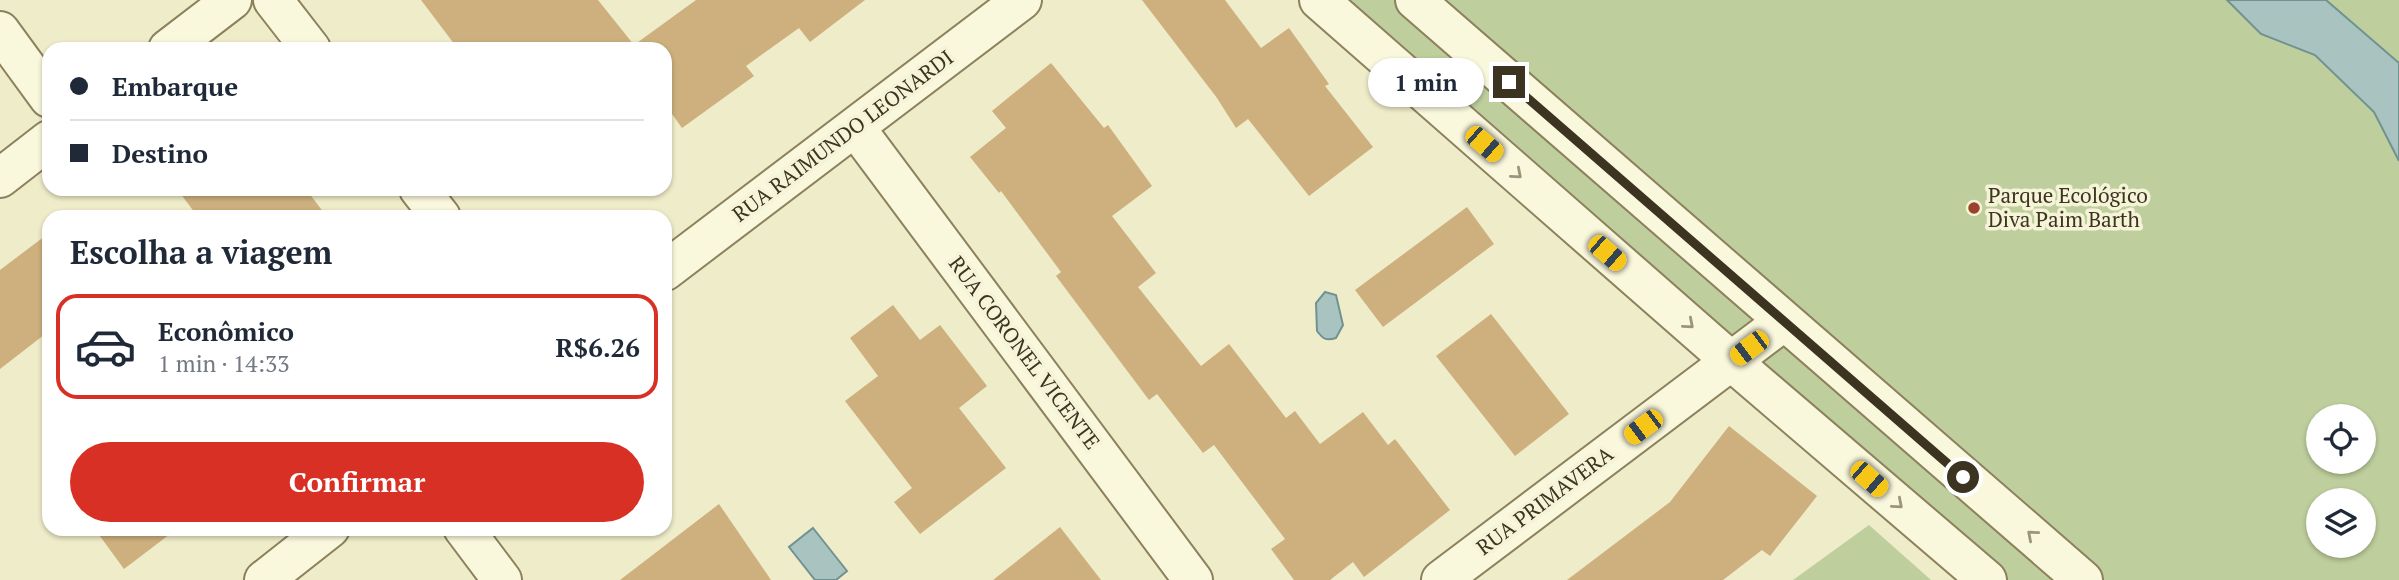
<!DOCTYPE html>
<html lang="pt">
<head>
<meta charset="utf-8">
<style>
  :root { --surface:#fff; --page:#f2f2f3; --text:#1f2937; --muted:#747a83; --line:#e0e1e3; --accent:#d93025 }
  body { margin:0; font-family:"PT Serif",serif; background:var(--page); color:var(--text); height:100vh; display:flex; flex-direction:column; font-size:26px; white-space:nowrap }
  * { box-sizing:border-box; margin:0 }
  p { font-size:23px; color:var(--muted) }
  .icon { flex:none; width:38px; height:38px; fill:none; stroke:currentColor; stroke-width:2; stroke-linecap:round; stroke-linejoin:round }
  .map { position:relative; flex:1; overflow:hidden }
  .side { position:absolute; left:42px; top:210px; width:630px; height:326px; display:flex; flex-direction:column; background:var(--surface); border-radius:21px; box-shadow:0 2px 5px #0004 }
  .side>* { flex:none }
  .hud { position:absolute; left:42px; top:42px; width:630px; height:154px; border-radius:21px; box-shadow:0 2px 5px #0004; display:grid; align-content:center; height:154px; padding:0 28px; background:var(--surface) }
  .controls { position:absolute; left:2306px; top:404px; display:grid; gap:14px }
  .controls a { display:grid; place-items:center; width:70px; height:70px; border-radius:50%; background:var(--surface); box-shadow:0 2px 5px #0004; font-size:35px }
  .end { position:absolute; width:32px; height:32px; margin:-16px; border:9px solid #3c3420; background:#fff; box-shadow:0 0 0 4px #fff }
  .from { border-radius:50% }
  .bubble { position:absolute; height:49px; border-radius:24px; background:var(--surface); box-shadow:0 2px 5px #0004; font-size:23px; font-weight:800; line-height:49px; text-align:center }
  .car { position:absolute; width:21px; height:42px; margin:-21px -10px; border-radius:9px; box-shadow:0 0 5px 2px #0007; background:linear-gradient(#f5c518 24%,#345 0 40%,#f5c518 0 76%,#345 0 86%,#f5c518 0) }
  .hud b { display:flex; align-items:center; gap:24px; height:66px; font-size:26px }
  .hud b+b { border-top:2px solid var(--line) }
  .hud i { width:18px; height:18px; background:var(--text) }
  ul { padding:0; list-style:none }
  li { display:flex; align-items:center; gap:21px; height:105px; margin:0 14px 10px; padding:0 14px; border:4px solid var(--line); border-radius:21px }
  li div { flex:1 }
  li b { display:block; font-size:26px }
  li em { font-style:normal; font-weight:800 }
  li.on { border-color:var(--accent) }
  li>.icon { width:63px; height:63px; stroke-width:1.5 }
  h2 { padding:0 28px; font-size:32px; line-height:84px }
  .cta { display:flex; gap:14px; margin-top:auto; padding:14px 28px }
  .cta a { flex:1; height:80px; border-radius:42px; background:var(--accent); color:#fff; font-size:28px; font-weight:800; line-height:80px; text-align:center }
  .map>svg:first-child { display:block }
  .green { fill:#bece9c; fill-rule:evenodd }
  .water { fill:#a9c3c1; stroke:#709291; stroke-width:2 }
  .building { fill:#cdb07e }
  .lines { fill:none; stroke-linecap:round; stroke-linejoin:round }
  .minor-casing { stroke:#8c805d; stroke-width:42 }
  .tertiary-casing { stroke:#8c805d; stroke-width:42 }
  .minor { stroke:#f9f7dc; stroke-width:38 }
  .tertiary { stroke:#f9f7dc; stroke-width:38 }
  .oneway { stroke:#9a967e }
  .route { stroke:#3c3420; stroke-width:9 }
  .poi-dot { fill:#9c422c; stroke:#f6f4d8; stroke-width:2.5 }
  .labels { text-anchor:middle; stroke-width:7; stroke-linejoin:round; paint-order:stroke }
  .street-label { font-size:21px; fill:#3c3420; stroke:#f6f4d8 }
  .poi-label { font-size:21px; fill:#3c3420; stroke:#f6f4d8; text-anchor:start }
</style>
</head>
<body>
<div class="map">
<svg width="2399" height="580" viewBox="0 0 2399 580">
  <rect width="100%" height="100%" fill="#efecc9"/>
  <path class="green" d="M 1314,0 L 2399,0 L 2399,580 L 1966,580 ZM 2319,416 L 2364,416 L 2364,462 L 2319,462 ZM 2319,500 L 2364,500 L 2364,546 L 2319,546 Z
    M 1869,525 L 1931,580 L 1793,580 Z"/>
  <path class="water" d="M 2227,0 L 2326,0 L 2399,63 L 2399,161 L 2374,112 L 2315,55 L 2261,34 Z
    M 1325,292 L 1336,295 L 1343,325 L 1336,338 C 1326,341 1323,339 1317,331 L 1316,303 Z
    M 813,528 L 847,571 L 836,580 L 815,580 L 789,547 Z"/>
  <path class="building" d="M 421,0 L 598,0 L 634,45 L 696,0 L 865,0 L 810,42 L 799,28 L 746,66 L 754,76 L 682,128 L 665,104 L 665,49 L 458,49 Z
    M 1142,0 L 1225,0 L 1261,48 L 1289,28 L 1329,84 L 1325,86 L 1373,147 L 1309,196 L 1248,119 L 1236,128 L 1217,98 Z
    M 1051,63 L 1104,128 L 1108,125 L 1152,186 L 1112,216 L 1156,273 L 1138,287 L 1201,366 L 1229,344 L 1286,418 L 1295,411 L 1320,444 L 1363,412 L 1388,445 L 1395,439 L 1450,510 L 1364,577 L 1353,562 L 1330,580 L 1294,580 L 1271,549 L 1285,539 L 1214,445 L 1203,453 L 1157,394 L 1149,400 L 1056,276 L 1061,272 L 1001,191 L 999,193 L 970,157 L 1006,128 L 992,111 Z
    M 177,189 L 306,189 L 327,217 L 198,217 Z
    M 1467,207 L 1494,244 L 1383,327 L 1355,290 Z
    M 49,233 L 49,331 L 0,369 L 0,270 Z
    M 893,305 L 920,340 L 940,325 L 987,386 L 959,408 L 1006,468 L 920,534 L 894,502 L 912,488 L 845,401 L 878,376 L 850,338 Z
    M 1491,314 L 1569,414 L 1515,456 L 1436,356 Z
    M 1729,426 L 1817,496 L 1770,556 L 1762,550 L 1723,580 L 1567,580 L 1670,502 Z
    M 719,504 L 771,580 L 620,580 Z
    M 1060,527 L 1101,580 L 993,580 Z
    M 94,528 L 178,528 L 124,569 Z"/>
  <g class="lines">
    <g class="minor-casing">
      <path id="minor" d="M 273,0 L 311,49
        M 0,31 L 49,98
        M 168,49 L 232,0
        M 855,127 L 1193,580
        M 0,178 L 49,140
        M 419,189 L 441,217
        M 665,271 L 1022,0
        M 463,528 L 502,580
        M 264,580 L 330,528
        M 1441,580 L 1783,322"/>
    </g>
    <g class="tertiary-casing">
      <path id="tertiary" d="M 1319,0 L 1731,361 L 1987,580
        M 1415,0 L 2083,580"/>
    </g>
    <use href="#minor" class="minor"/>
    <use href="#tertiary" class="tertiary"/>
  </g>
  <defs><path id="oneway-chevron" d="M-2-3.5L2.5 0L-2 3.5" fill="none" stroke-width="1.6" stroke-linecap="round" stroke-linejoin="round" transform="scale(1.75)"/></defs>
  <g class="oneway">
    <use href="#oneway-chevron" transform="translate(1517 174) rotate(41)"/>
    <use href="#oneway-chevron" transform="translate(1689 324) rotate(41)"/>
    <use href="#oneway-chevron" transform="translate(1898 504) rotate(41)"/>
    <use href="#oneway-chevron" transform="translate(2032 535) rotate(-139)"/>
  </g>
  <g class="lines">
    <path class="route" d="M 1509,82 L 1963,477"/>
  </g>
  <circle class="poi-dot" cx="1974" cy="208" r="7"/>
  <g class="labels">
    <g class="street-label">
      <text transform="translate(843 136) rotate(-37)" y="7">RUA RAIMUNDO LEONARDI</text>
      <text transform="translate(1024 353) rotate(53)" y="7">RUA CORONEL VICENTE</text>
      <text transform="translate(1545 501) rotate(-37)" y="7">RUA PRIMAVERA</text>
    </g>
    <g class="poi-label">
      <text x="1988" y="203">Parque Ecológico<tspan x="1988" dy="24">Diva Paim Barth</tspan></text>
    </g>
  </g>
</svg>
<div class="controls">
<a><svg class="icon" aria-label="locate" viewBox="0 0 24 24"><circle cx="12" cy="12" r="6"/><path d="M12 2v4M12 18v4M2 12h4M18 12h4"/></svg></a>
<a><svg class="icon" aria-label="layers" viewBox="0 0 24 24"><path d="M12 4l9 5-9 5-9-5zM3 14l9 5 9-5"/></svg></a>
</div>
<i class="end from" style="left:1963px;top:477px"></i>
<i class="end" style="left:1509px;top:82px"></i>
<div class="bubble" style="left:1368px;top:58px;width:116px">1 min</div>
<i class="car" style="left:1484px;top:144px;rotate:131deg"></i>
<i class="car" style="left:1607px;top:253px;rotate:131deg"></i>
<i class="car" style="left:1749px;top:348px;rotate:233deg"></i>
<i class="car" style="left:1643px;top:427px;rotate:233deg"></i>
<i class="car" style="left:1869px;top:479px;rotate:131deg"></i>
<div class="hud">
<b><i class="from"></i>Embarque</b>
<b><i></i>Destino</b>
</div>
<section class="side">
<h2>Escolha a viagem</h2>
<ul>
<li class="on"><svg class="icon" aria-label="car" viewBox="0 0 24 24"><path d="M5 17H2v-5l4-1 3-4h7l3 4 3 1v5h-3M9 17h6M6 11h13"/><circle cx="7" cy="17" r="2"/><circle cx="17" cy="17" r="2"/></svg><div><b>Econômico</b><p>1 min · 14:33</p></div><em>R$6.26</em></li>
</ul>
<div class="cta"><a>Confirmar</a></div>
</section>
</div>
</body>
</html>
